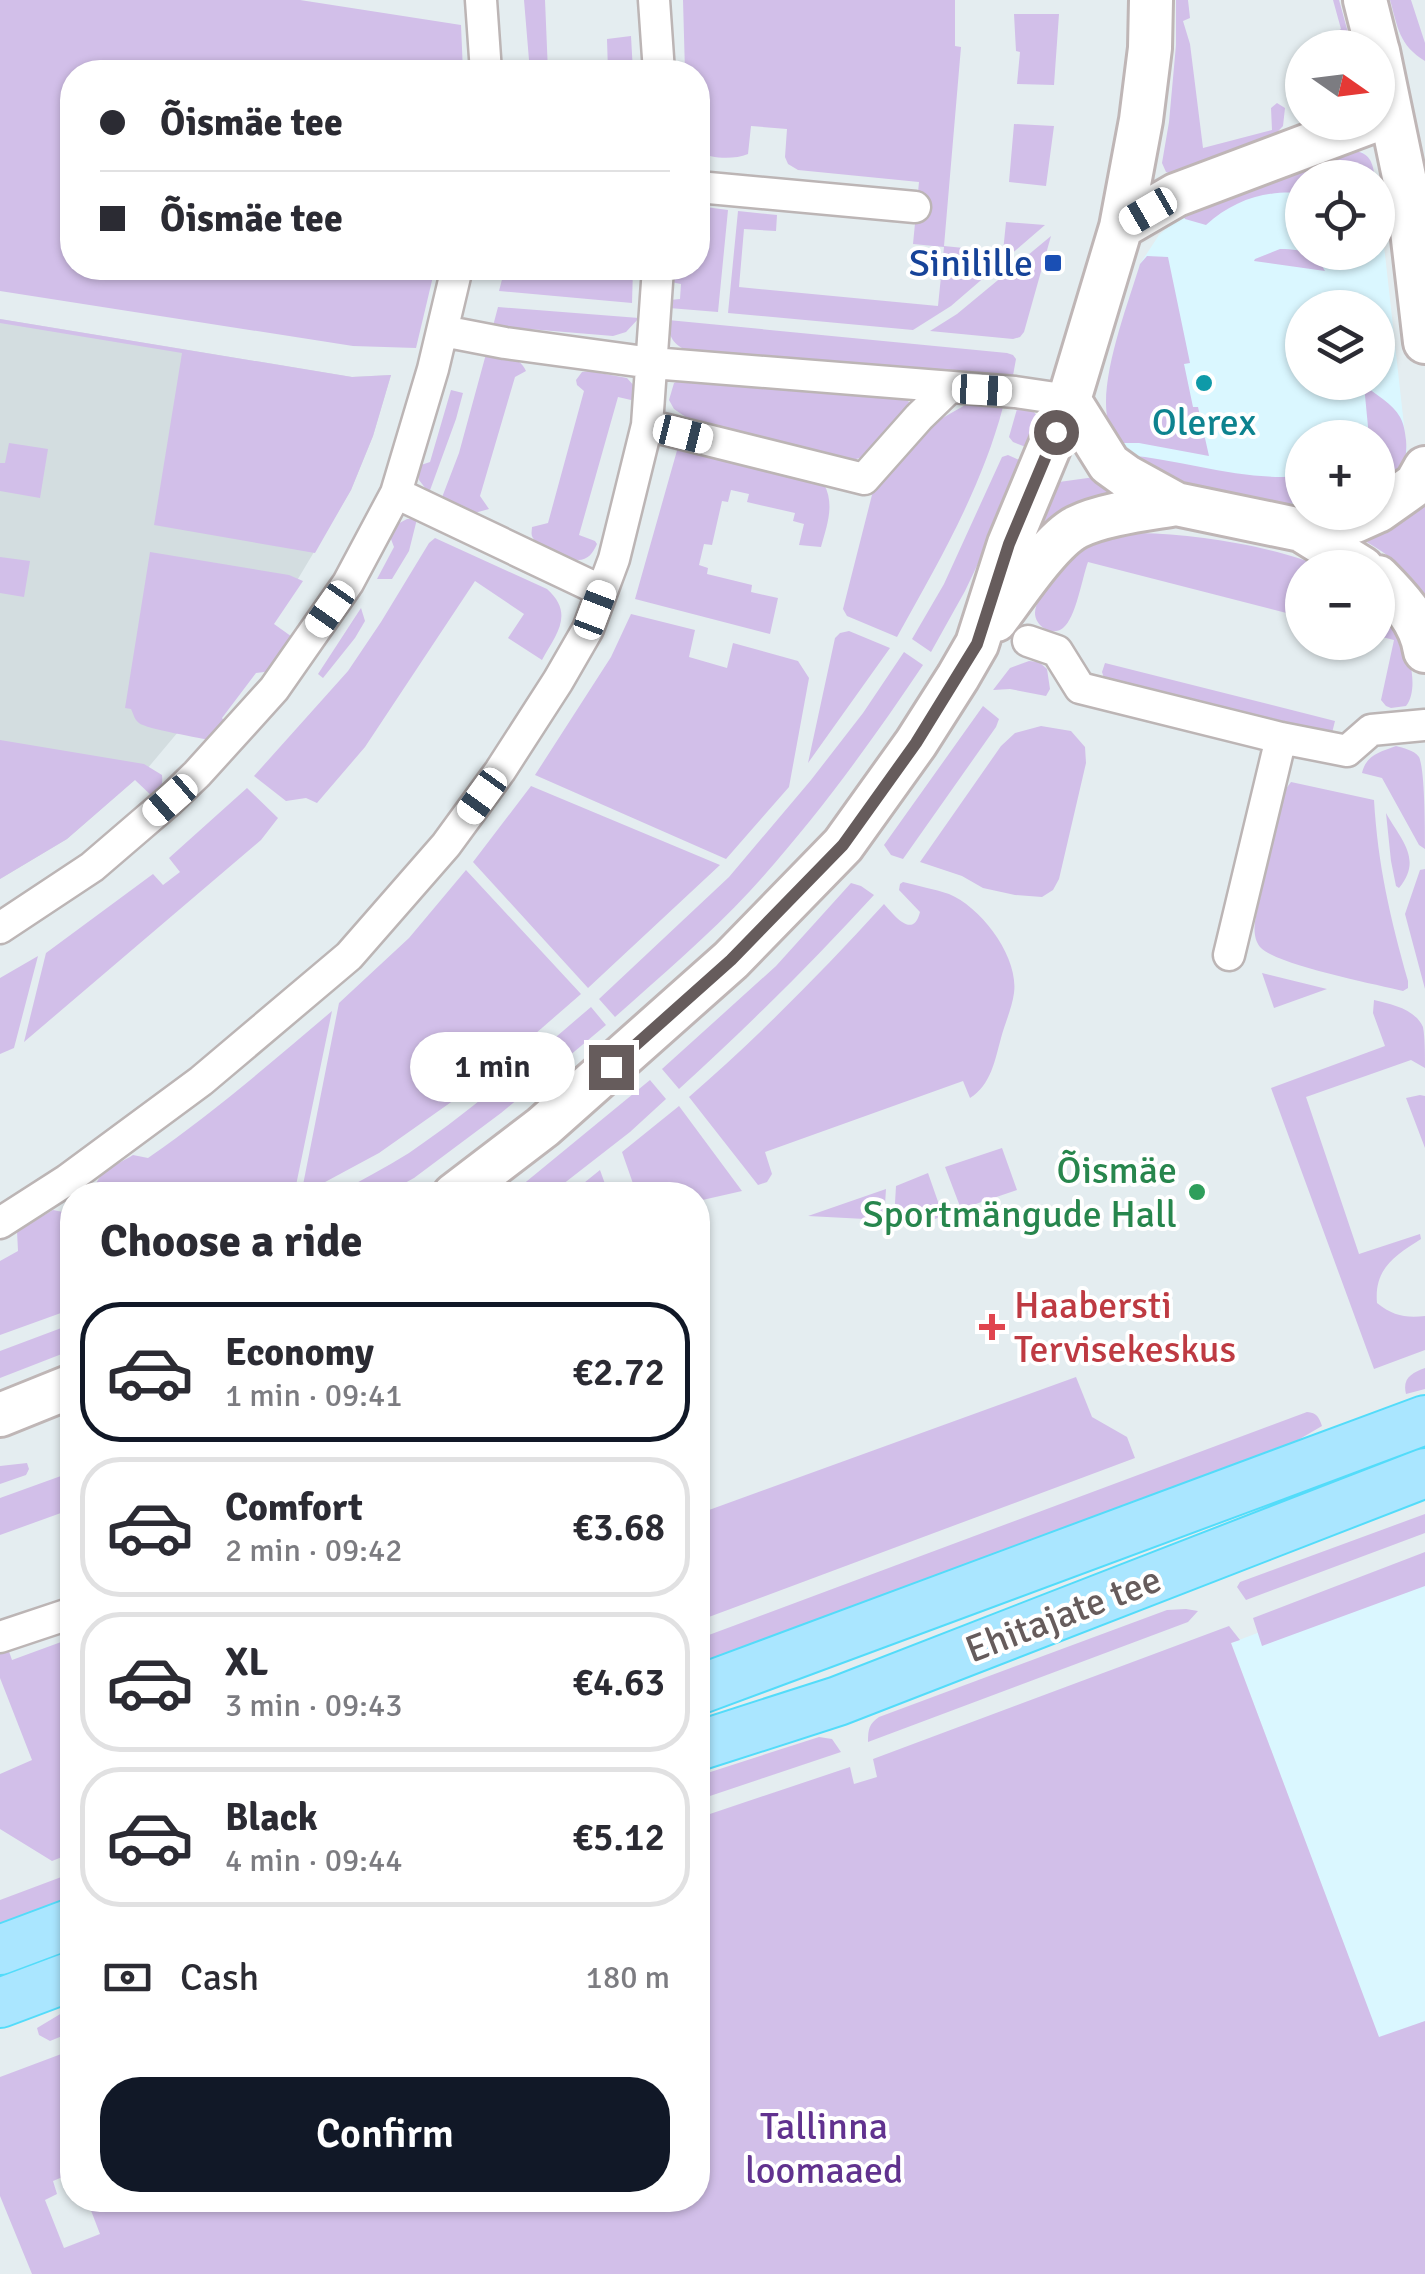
<!DOCTYPE html>
<html lang="en">
<head>
<meta charset="utf-8">
<style>
  :root { --surface:#fff; --page:#f7f7f7; --text:#2b2b33; --muted:#7c7c81; --line:#e1e1e2; --accent:#111827 }
  body { margin:0; font-family:Signika,sans-serif; background:var(--page); color:var(--text); height:100vh; display:flex; flex-direction:column; font-size:38px; white-space:nowrap }
  * { box-sizing:border-box; margin:0 }
  p { font-size:32px; color:var(--muted) }
  .icon { flex:none; width:55px; height:55px; fill:none; stroke:currentColor; stroke-width:2; stroke-linecap:round; stroke-linejoin:round }
  .map { position:relative; flex:1; overflow:hidden }
  .details { position:absolute; left:60px; top:1182px; width:650px; height:1030px; display:flex; flex-direction:column; background:var(--surface); border-radius:40px; box-shadow:0 2px 8px #0004 }
  .details>* { flex:none }
  .guide { position:absolute; left:60px; top:60px; width:650px; height:220px; border-radius:40px; box-shadow:0 2px 8px #0004; display:grid; align-content:center; height:220px; padding:0 40px; background:var(--surface) }
  .needle { width:65px; rotate:104deg }
  .controls { position:absolute; left:1285px; top:30px; display:grid; gap:20px }
  .controls a { display:grid; place-items:center; width:110px; height:110px; border-radius:50%; background:var(--surface); box-shadow:0 2px 8px #0004; font-size:50px }
  .end { position:absolute; width:45px; height:45px; margin:-22px; border:12px solid #665c5c; background:#fff; box-shadow:0 0 0 5px #fff }
  .from { border-radius:50% }
  .bubble { position:absolute; height:70px; border-radius:35px; background:var(--surface); box-shadow:0 2px 8px #0004; font-size:32px; font-weight:600; line-height:70px; text-align:center }
  .car { position:absolute; width:30px; height:60px; margin:-30px -15px; border-radius:12px; box-shadow:0 0 8px 2px #0007; background:linear-gradient(#fff 24%,#345 0 40%,#fff 0 76%,#345 0 86%,#fff 0) }
  .guide b { display:flex; align-items:center; gap:35px; height:95px; font-size:38px }
  .guide b+b { border-top:2px solid var(--line) }
  .guide i { width:25px; height:25px; background:var(--text) }
  ul { padding:0; list-style:none }
  li { display:flex; align-items:center; gap:30px; height:140px; margin:0 20px 15px; padding:0 20px; border:5px solid var(--line); border-radius:40px }
  li div { flex:1 }
  li b { display:block; font-size:38px }
  li em { font-style:normal; font-weight:600 }
  li.current { border-color:var(--accent) }
  li>.icon { width:90px; height:90px; stroke-width:1.5 }
  h2 { padding:0 40px; font-size:45px; line-height:120px }
  .pay { display:flex; align-items:center; gap:25px; height:110px; padding:0 40px; font-size:38px }
  .pay p { margin-inline-start:auto }
  .cta { display:flex; gap:20px; margin-top:auto; padding:20px 40px }
  .cta a { flex:1; height:115px; border-radius:40px; background:var(--accent); color:#fff; font-size:40px; font-weight:600; line-height:115px; text-align:center }
  .map>svg:first-child { display:block }
  .commercial { fill:#daf7ff; fill-rule:evenodd }
  .education { fill:#d3dde0 }
  .green { fill:#d2bfe9 }
  .lines { fill:none; stroke-linecap:round; stroke-linejoin:round }
  .minor-casing { stroke:#bcb5b5; stroke-width:35 }
  .secondary-casing { stroke:#bfb6b6; stroke-width:48 }
  .primary-casing { stroke:#53dcfa; stroke-width:52 }
  .minor { stroke:#fff; stroke-width:30 }
  .secondary { stroke:#fff; stroke-width:42 }
  .primary { stroke:#aae6ff; stroke-width:48 }
  .route { stroke:#665c5c; stroke-width:12 }
  .transit-dot { fill:#1a4fb4; stroke:#fff; stroke-width:4 }
  .culture-dot { fill:#0f9aa8; stroke:#fff; stroke-width:4 }
  .leisure-dot { fill:#2e9e5b; stroke:#fff; stroke-width:4 }
  .health-dot { fill:#e0444e; stroke:#fff; stroke-width:4 }
  .labels { text-anchor:middle; stroke-width:8; stroke-linejoin:round; paint-order:stroke }
  .transit-label { font-size:38px; fill:#164399; stroke:#fff; text-anchor:end }
  .culture-label { font-size:38px; fill:#0d838f; stroke:#fff }
  .leisure-label { font-size:38px; fill:#27864d; stroke:#fff; text-anchor:end }
  .health-label { font-size:38px; fill:#be3a42; stroke:#fff; text-anchor:start }
  .street-label { font-size:38px; fill:#665c5c; stroke:#fff }
  .park-label { font-size:38px; fill:#61328f; stroke:#fff }
</style>
</head>
<body>
<div class="map">
<svg width="1425" height="2274" viewBox="0 0 1425 2274">
  <rect width="100%" height="100%" fill="#e4edf0"/>
  <path class="commercial" d="M 1362,152 L 1369,158 L 1375,177 L 1302,178 L 1302,252 L 1378,252 L 1378,192 L 1407,452 L 1378,487 L 1378,438 L 1302,438 L 1302,504 L 1299,505 L 1280,503 L 1180,482 L 1121,449 L 1106,405 L 1107,386 L 1140,264 L 1159,235 L 1186,211 ZM 1302,308 L 1378,308 L 1378,382 L 1302,382 Z
    M 1425,1570 L 1425,2099 L 1404,2105 L 1231,1643 Z"/>
  <path class="education" d="M 0,319 L 352,377 L 391,375 L 373,436 L 351,490 L 277,614 L 147,769 L 67,839 L 0,879 Z"/>
  <path class="green" d="M 0,0 L 300,0 L 461,25 L 463,72 L 72,72 L 72,268 L 435,268 L 416,348 L 353,346 L 0,291 Z
    M 524,0 L 545,0 L 548,72 L 530,72 Z
    M 683,0 L 955,0 L 955,46 L 961,47 L 944,246 L 1003,252 L 1006,222 L 1045,225 L 951,306 L 913,330 L 728,313 L 738,211 L 777,215 L 776,231 L 744,229 L 739,287 L 938,306 L 944,247 L 913,244 L 919,182 L 798,170 L 788,164 L 785,157 L 787,129 L 751,126 L 748,154 C 733,160 711,159 698,151 L 698,72 L 685,72 Z
    M 1176,0 L 1188,0 L 1190,18 L 1183,21 L 1190,44 L 1203,148 L 1272,130 L 1271,108 L 1277,103 L 1285,108 L 1283,126 L 1267,143 L 1175,175 L 1166,172 L 1162,163 L 1169,122 L 1176,45 Z
    M 1333,0 L 1339,0 L 1352,47 L 1336,47 L 1333,34 L 1341,29 Z
    M 1390,0 L 1411,0 L 1425,43 L 1425,61 C 1399,45 1398,28 1390,0 Z
    M 1014,14 L 1059,14 L 1054,85 L 1017,84 L 1020,52 L 1016,51 Z
    M 631,36 L 633,72 L 608,72 L 607,39 Z
    M 1014,124 L 1054,126 L 1046,186 L 1009,182 Z
    M 1349,150 C 1369,152 1372,159 1375,177 L 1302,178 L 1302,193 C 1265,190 1234,200 1206,225 L 1185,219 L 1183,216 L 1186,211 Z
    M 698,206 L 728,210 L 718,312 L 669,308 L 670,300 L 680,299 L 681,284 L 671,282 L 672,268 L 698,268 Z
    M 1051,236 L 1024,332 L 1020,337 L 1013,339 L 930,331 L 957,314 Z
    M 1280,249 C 1300,249 1315,252 1325,271 L 1254,261 L 1255,259 Z
    M 1147,256 L 1168,257 L 1190,363 L 1184,364 L 1193,407 L 1198,407 L 1209,456 L 1139,443 L 1118,443 C 1114,436 1110,428 1108,421 C 1098,381 1128,304 1140,264 Z
    M 505,268 L 549,268 L 550,274 L 607,277 L 608,268 L 633,268 L 632,303 L 499,291 Z
    M 498,307 L 639,318 L 626,332 L 613,336 L 493,326 Z
    M 0,319 L 352,377 L 391,375 L 373,436 L 351,490 L 315,553 L 154,525 L 182,353 L 0,323 Z
    M 668,320 L 1007,353 L 1013,355 L 1016,359 L 1012,381 L 692,352 C 675,347 668,338 668,320 Z
    M 486,354 C 502,357 519,355 526,371 L 515,377 L 480,496 L 489,509 L 471,514 L 441,500 L 459,453 Z
    M 589,371 L 627,378 L 635,387 L 636,398 L 631,400 L 618,397 L 579,535 L 595,541 L 597,544 C 593,553 588,560 578,560 C 567,560 535,546 532,536 C 531,533 532,530 532,527 L 548,523 L 584,391 L 577,385 L 576,380 L 582,372 Z
    M 683,379 L 905,397 L 912,406 C 895,425 874,462 846,460 L 702,428 L 674,409 L 669,400 L 674,383 Z
    M 1364,385 C 1375,394 1393,404 1400,417 C 1404,424 1405,432 1406,440 C 1408,462 1401,476 1380,484 L 1378,482 L 1378,438 L 1369,437 Z
    M 451,390 L 463,393 L 456,419 L 429,493 L 419,480 L 418,466 L 430,462 Z
    M 967,404 L 1003,407 C 981,490 938,563 897,637 L 847,616 L 843,609 L 874,487 L 939,420 Z
    M 1017,409 L 1033,411 L 1040,419 L 1031,449 L 1013,442 L 1009,437 Z
    M 9,443 L 48,449 L 40,498 L 0,491 L 0,463 L 5,463 Z
    M 678,447 L 824,484 C 835,505 827,525 821,547 L 799,545 L 804,524 L 793,521 L 795,513 L 747,502 L 749,494 L 731,490 L 728,502 L 722,501 L 712,545 L 704,544 L 699,565 L 708,568 L 707,574 L 752,585 L 751,592 L 778,598 L 770,634 L 635,599 Z
    M 1008,455 L 1026,463 L 965,591 L 931,652 L 912,639 L 944,584 L 1002,457 Z
    M 1127,455 C 1185,460 1244,482 1302,476 L 1302,504 L 1280,503 L 1180,482 L 1155,471 Z
    M 1095,477 L 1119,493 C 1087,500 1066,507 1039,525 L 1059,482 Z
    M 1425,502 L 1425,595 C 1409,572 1390,555 1365,541 L 1402,521 Z
    M 407,519 L 417,519 L 409,551 L 392,579 L 377,579 L 394,547 L 389,534 L 392,527 Z
    M 1140,533 C 1195,534 1273,546 1323,567 L 1302,568 L 1302,617 L 1088,562 C 1082,578 1076,618 1063,628 C 1052,637 1035,626 1035,613 C 1035,603 1044,593 1048,584 C 1071,545 1097,539 1140,533 Z
    M 435,538 L 547,589 C 575,614 556,634 542,660 L 508,638 L 524,614 L 475,581 L 365,747 L 317,803 L 306,798 L 286,801 L 254,776 L 348,671 L 381,622 L 429,543 Z
    M 150,552 L 289,575 L 303,581 L 274,624 L 295,639 L 272,671 L 256,673 L 222,718 L 228,726 L 214,741 C 201,738 146,729 139,723 C 134,719 134,715 131,709 L 125,708 Z
    M 0,557 L 30,561 L 24,597 L 0,593 Z
    M 1378,602 C 1386,615 1398,629 1404,643 C 1411,660 1418,691 1406,706 L 1391,708 L 1386,706 L 1381,700 L 1394,640 L 1378,636 Z
    M 361,608 L 365,621 L 355,638 L 323,678 L 318,674 Z
    M 631,614 L 695,630 L 689,657 L 727,668 L 733,643 L 798,661 L 809,678 L 789,787 L 726,859 L 535,775 L 611,657 Z
    M 849,631 L 890,648 L 808,763 L 835,638 L 840,633 Z
    M 904,652 L 923,665 C 870,744 814,821 750,891 C 708,936 661,976 615,1017 L 599,999 L 729,877 L 811,780 L 863,713 Z
    M 1029,661 L 1039,662 L 1047,669 L 1050,689 L 1046,696 L 1010,689 L 993,690 L 1010,668 Z
    M 1105,663 L 1335,721 L 1332,733 L 1104,678 L 1102,672 Z
    M 983,706 L 999,719 L 996,727 L 903,859 L 891,855 L 884,845 Z
    M 1041,726 L 1071,731 L 1085,747 L 1086,763 L 1059,879 L 1053,890 L 1042,897 L 1015,895 L 983,888 L 962,876 L 920,862 L 1001,746 L 1015,733 Z
    M 0,740 L 144,764 L 162,775 C 163,786 161,790 154,798 L 135,780 L 67,839 L 0,879 Z
    M 1396,746 C 1403,748 1414,750 1419,757 C 1425,770 1425,830 1425,849 L 1419,845 L 1382,778 L 1362,773 C 1366,755 1380,752 1396,746 Z
    M 1291,782 L 1374,800 C 1378,866 1390,917 1408,981 L 1408,988 L 1403,991 C 1375,984 1276,965 1260,947 C 1253,938 1254,926 1256,916 L 1285,790 Z
    M 531,786 L 720,865 L 588,988 L 473,862 Z
    M 247,788 L 278,818 L 261,840 L 24,1042 L 46,953 L 153,874 L 163,885 L 180,872 L 169,858 Z
    M 1386,813 C 1401,840 1423,859 1399,888 L 1396,886 L 1391,861 Z
    M 1425,869 L 1425,989 L 1405,914 L 1420,870 Z
    M 466,870 L 581,994 L 481,1081 L 379,1153 L 301,1195 L 339,1003 L 409,938 Z
    M 903,882 C 918,886 934,889 949,894 C 981,907 1019,957 1014,993 C 1012,1008 1005,1023 1001,1038 C 995,1060 991,1085 970,1098 L 963,1081 L 765,1152 L 772,1174 L 767,1182 L 758,1185 L 689,1097 C 759,1036 821,973 884,904 C 894,915 913,940 920,912 L 899,890 L 900,884 Z
    M 851,883 L 861,886 L 874,895 C 812,963 747,1027 679,1089 L 662,1069 L 776,966 Z
    M 38,956 L 14,1048 L 0,1054 L 0,978 Z
    M 1262,973 L 1327,989 L 1274,1008 Z
    M 1374,1000 C 1391,1004 1415,1009 1423,1027 C 1425,1037 1425,1056 1425,1068 L 1411,1060 L 1306,1097 L 1359,1254 L 1420,1234 L 1421,1239 C 1394,1256 1374,1269 1377,1303 C 1393,1316 1406,1318 1425,1316 L 1425,1350 L 1374,1369 L 1271,1088 L 1385,1046 L 1373,1013 Z
    M 591,1007 L 606,1025 L 501,1113 L 414,1178 L 383,1195 L 335,1195 C 359,1181 385,1168 409,1153 C 474,1109 532,1057 591,1007 Z
    M 332,1011 L 294,1195 L 95,1195 C 93,1172 116,1166 133,1155 L 148,1158 C 213,1113 272,1062 332,1011 Z
    M 650,1080 L 666,1099 L 630,1132 L 549,1195 L 510,1195 Z
    M 1420,1095 L 1425,1096 L 1425,1148 L 1406,1098 Z
    M 679,1106 L 742,1191 L 698,1201 L 698,1195 L 637,1195 L 622,1152 Z
    M 1002,1148 L 1017,1190 L 961,1209 L 945,1167 Z
    M 600,1170 L 609,1195 L 569,1195 Z
    M 928,1173 L 943,1216 L 927,1222 L 894,1220 L 896,1186 Z
    M 886,1189 L 884,1220 L 808,1216 Z
    M 53,1210 L 63,1212 L 72,1221 L 72,1309 L 0,1335 L 0,1261 L 18,1251 L 17,1231 Z
    M 72,1324 L 72,1350 L 0,1378 L 0,1351 Z
    M 1425,1368 L 1425,1389 L 1406,1394 C 1402,1378 1412,1373 1425,1368 Z
    M 1076,1377 L 1092,1417 L 1127,1437 L 1135,1458 L 698,1621 L 698,1514 Z
    M 1307,1412 C 1317,1413 1319,1417 1322,1426 L 1274,1454 L 698,1670 L 698,1639 Z
    M 27,1463 L 29,1469 L 26,1475 L 0,1484 L 0,1466 Z
    M 72,1472 L 72,1509 L 0,1535 L 0,1498 Z
    M 1425,1514 L 1425,1533 L 1246,1600 L 1237,1587 L 1240,1582 Z
    M 1425,1552 L 1425,1586 L 1262,1646 L 1253,1618 Z
    M 1186,1609 L 1198,1611 L 1188,1622 L 868,1742 C 868,1729 869,1724 879,1717 L 1167,1610 Z
    M 1229,1626 L 1240,1640 L 1231,1643 L 1379,2037 L 1425,2021 L 1425,2274 L 32,2274 L 0,2196 L 0,2077 L 72,2050 L 72,2173 L 53,2181 L 57,2194 L 45,2200 L 64,2248 L 100,2234 L 87,2200 L 133,2200 L 135,2204 L 146,2200 L 698,2200 L 698,1818 L 850,1767 L 854,1784 L 877,1777 L 873,1759 Z
    M 72,1638 L 72,1853 L 52,1861 L 0,1829 L 0,1774 L 32,1760 L 0,1678 L 0,1645 L 6,1643 L 12,1660 Z
    M 819,1737 L 832,1739 L 841,1752 L 698,1800 L 698,1776 Z
    M 72,1873 L 72,1904 L 0,1930 L 0,1900 Z
    M 72,2007 L 72,2032 L 50,2041 L 39,2035 L 37,2028 Z"/>
  <g class="lines">
    <g class="minor-casing">
      <path id="minor" d="M 481,0 L 486,72
        M 654,0 L 659,72
        M 698,187 L 915,207
        M 443,331 L 505,343 L 652,363 L 1015,392 L 1069,400
        M 647,425 L 864,479 L 919,417 L 949,388
        M 396,493 L 602,591
        M 1028,641 L 1057,651 L 1080,688 L 1281,738 L 1347,751 L 1371,730 L 1425,725
        M 0,928 L 92,867 L 170,800 L 197,774 L 274,689 L 348,583 L 396,493 L 433,369 L 457,268
        M 1229,955 L 1281,738
        M 0,1223 L 67,1180 L 201,1081 L 349,956 L 446,845 L 500,771 L 558,681 L 588,629 L 614,559 L 647,425 L 658,268
        M 0,1637 L 72,1613"/>
    </g>
    <g class="secondary-casing">
      <path id="secondary" d="M 1365,0 L 1377,48
        M 1378,51 L 1408,196 L 1425,342
        M 1121,227 L 1176,195 L 1370,122
        M 1069,400 L 1109,464 L 1127,477 L 1176,504 L 1301,530 L 1362,568
        M 1378,511 L 1416,484 L 1425,468
        M 1301,530 L 1355,521 L 1375,512
        M 1378,577 C 1398,597 1421,621 1425,651
        M 996,620 C 1015,595 1051,540 1077,527 C 1103,514 1147,509 1176,504
        M 454,1195 L 543,1127 L 731,960 L 843,845 L 916,743 L 958,677 L 977,644 L 1009,544 L 1069,400 L 1121,227 L 1141,120 L 1150,48 L 1151,0
        M 0,1415 L 72,1386"/>
    </g>
    <g class="primary-casing">
      <path id="primary" d="M 698,1690 L 1425,1420
        M 698,1746 L 838,1701 L 1425,1473
        M 0,1950 L 72,1923
        M 0,2003 L 72,1976"/>
    </g>
    <use href="#minor" class="minor"/>
    <use href="#secondary" class="secondary"/>
    <use href="#primary" class="primary"/>
  </g>
  <g class="lines">
    <path class="route" d="M 611,1067 L 731,960 L 843,845 L 916,743 L 977,644 L 1009,544 L 1056,432"/>
  </g>
  <rect class="transit-dot" x="1043" y="253" width="20" height="20" rx="5"/>
  <circle class="culture-dot" cx="1204" cy="383" r="10"/>
  <circle class="leisure-dot" cx="1197" cy="1192" r="10"/>
  <path class="health-dot" d="M987 1312h10v10h10v10h-10v10h-10v-10h-10v-10h10z"/>
  <g class="labels">
    <g class="transit-label">
      <text x="1033" y="276">Sinilille</text>
    </g>
    <g class="culture-label">
      <text x="1204" y="435">Olerex</text>
    </g>
    <g class="leisure-label">
      <text x="1177" y="1183">Õismäe<tspan x="1177" dy="44">Sportmängude Hall</tspan></text>
    </g>
    <g class="health-label">
      <text x="1014" y="1318">Haabersti<tspan x="1014" dy="44">Tervisekeskus</tspan></text>
    </g>
    <g class="street-label">
      <text transform="translate(1063 1614) rotate(-21)" y="13">Ehitajate tee</text>
    </g>
    <g class="park-label">
      <text x="824" y="2139">Tallinna<tspan x="824" dy="44">loomaaed</tspan></text>
    </g>
  </g>
</svg>
<div class="controls">
<a><svg class="needle" viewBox="-14 -14 28 28"><path d="M0-13l5 13h-10z" fill="#e53935"/><path d="M0 13l5-13h-10z" fill="#7c7c81"/></svg></a>
<a><svg class="icon" aria-label="locate" viewBox="0 0 24 24"><circle cx="12" cy="12" r="6"/><path d="M12 2v4M12 18v4M2 12h4M18 12h4"/></svg></a>
<a><svg class="icon" aria-label="layers" viewBox="0 0 24 24"><path d="M12 4l9 5-9 5-9-5zM3 14l9 5 9-5"/></svg></a>
<a>+</a>
<a>−</a>
</div>
<i class="end from" style="left:1056px;top:432px"></i>
<i class="end" style="left:611px;top:1067px"></i>
<div class="bubble" style="left:410px;top:1032px;width:165px">1 min</div>
<i class="car" style="left:1148px;top:211px;rotate:240deg"></i>
<i class="car" style="left:982px;top:390px;rotate:93deg"></i>
<i class="car" style="left:683px;top:434px;rotate:104deg"></i>
<i class="car" style="left:330px;top:609px;rotate:215deg"></i>
<i class="car" style="left:595px;top:610px;rotate:21deg"></i>
<i class="car" style="left:482px;top:796px;rotate:216deg"></i>
<i class="car" style="left:170px;top:800px;rotate:229deg"></i>
<div class="guide">
<b><i class="from"></i>Õismäe tee</b>
<b><i></i>Õismäe tee</b>
</div>
<section class="details">
<h2>Choose a ride</h2>
<ul>
<li class="current"><svg class="icon" aria-label="car" viewBox="0 0 24 24"><path d="M5 17H2v-5l4-1 3-4h7l3 4 3 1v5h-3M9 17h6M6 11h13"/><circle cx="7" cy="17" r="2"/><circle cx="17" cy="17" r="2"/></svg><div><b>Economy</b><p>1 min · 09:41</p></div><em>€2.72</em></li>
<li><svg class="icon" aria-label="car" viewBox="0 0 24 24"><path d="M5 17H2v-5l4-1 3-4h7l3 4 3 1v5h-3M9 17h6M6 11h13"/><circle cx="7" cy="17" r="2"/><circle cx="17" cy="17" r="2"/></svg><div><b>Comfort</b><p>2 min · 09:42</p></div><em>€3.68</em></li>
<li><svg class="icon" aria-label="car" viewBox="0 0 24 24"><path d="M5 17H2v-5l4-1 3-4h7l3 4 3 1v5h-3M9 17h6M6 11h13"/><circle cx="7" cy="17" r="2"/><circle cx="17" cy="17" r="2"/></svg><div><b>XL</b><p>3 min · 09:43</p></div><em>€4.63</em></li>
<li><svg class="icon" aria-label="car" viewBox="0 0 24 24"><path d="M5 17H2v-5l4-1 3-4h7l3 4 3 1v5h-3M9 17h6M6 11h13"/><circle cx="7" cy="17" r="2"/><circle cx="17" cy="17" r="2"/></svg><div><b>Black</b><p>4 min · 09:44</p></div><em>€5.12</em></li>
</ul>
<div class="pay"><svg class="icon" aria-label="cash" viewBox="0 0 24 24"><path d="M3 7h18v10H3z"/><circle cx="12" cy="12" r="2"/></svg>Cash<p>180 m</p></div>
<div class="cta"><a>Confirm</a></div>
</section>
</div>
</body>
</html>
